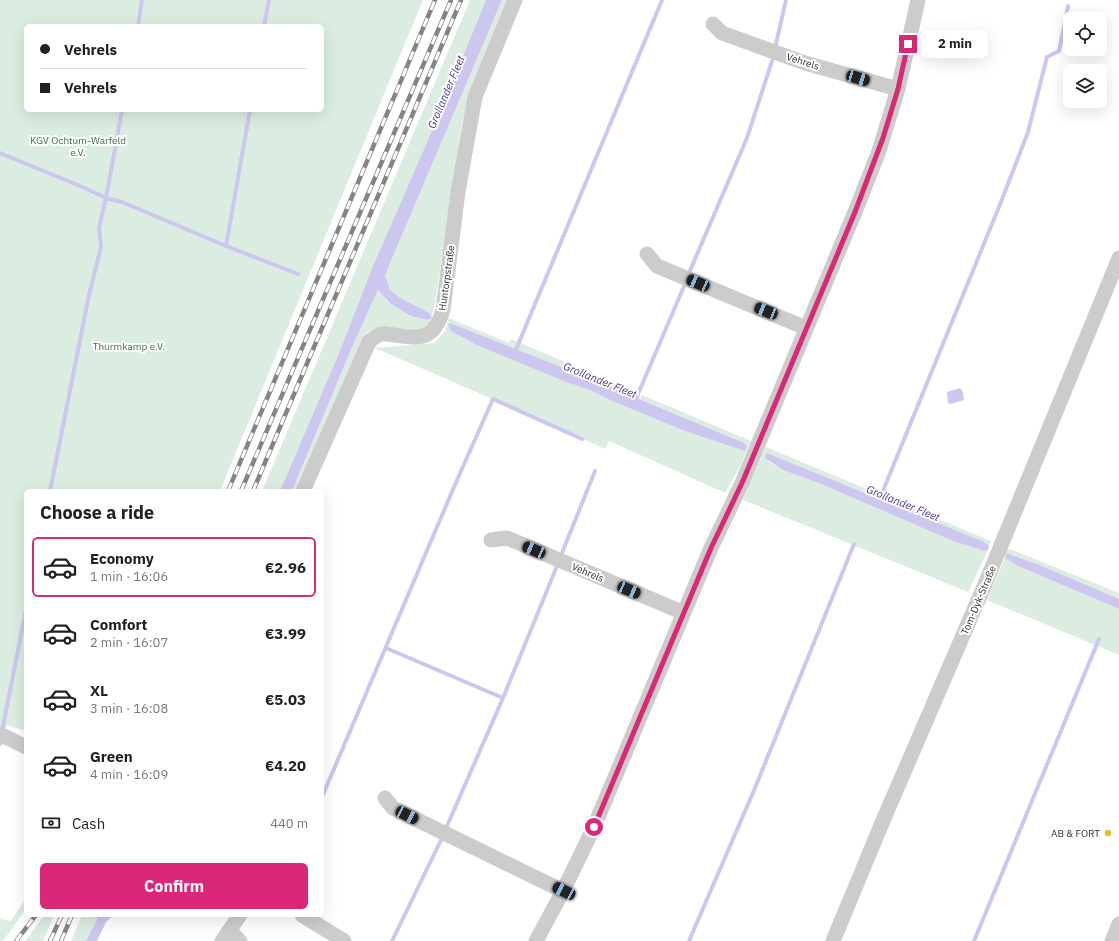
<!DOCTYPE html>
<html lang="en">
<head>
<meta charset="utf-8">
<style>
  :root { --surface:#fff; --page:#f2f2f2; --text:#202124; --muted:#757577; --line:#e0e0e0; --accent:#db2777 }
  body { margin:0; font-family:"IBM Plex Sans",sans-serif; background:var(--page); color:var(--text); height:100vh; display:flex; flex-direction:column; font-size:15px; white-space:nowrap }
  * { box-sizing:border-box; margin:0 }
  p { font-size:13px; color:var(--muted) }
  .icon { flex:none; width:22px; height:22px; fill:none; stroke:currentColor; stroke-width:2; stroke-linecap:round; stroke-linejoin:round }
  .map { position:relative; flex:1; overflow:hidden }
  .panel { position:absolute; left:24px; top:489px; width:300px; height:428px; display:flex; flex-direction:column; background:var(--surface); border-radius:6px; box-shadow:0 4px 16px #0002 }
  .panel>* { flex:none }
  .banner { position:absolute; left:24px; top:24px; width:300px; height:88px; border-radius:6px; box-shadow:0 4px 16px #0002; display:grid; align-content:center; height:88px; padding:0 16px; background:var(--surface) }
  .fabs { position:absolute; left:1063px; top:12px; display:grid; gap:8px }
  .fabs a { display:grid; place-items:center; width:44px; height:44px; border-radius:6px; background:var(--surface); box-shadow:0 4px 16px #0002; font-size:20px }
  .end { position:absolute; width:18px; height:18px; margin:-9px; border:5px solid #db2777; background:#fff; box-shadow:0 0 0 2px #fff }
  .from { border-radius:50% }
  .bubble { position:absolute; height:28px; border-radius:6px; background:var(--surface); box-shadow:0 4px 16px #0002; font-size:13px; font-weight:700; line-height:28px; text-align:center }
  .car { position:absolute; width:12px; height:24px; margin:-12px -6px; border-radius:5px; box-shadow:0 0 3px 1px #0007; background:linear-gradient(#222 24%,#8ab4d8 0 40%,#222 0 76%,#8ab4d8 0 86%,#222 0) }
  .banner b { display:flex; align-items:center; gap:14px; height:38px; font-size:15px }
  .banner b+b { border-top:1px solid var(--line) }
  .banner i { width:10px; height:10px; background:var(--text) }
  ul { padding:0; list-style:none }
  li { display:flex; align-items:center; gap:12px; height:60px; margin:0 8px 6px; padding:0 8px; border:2px solid transparent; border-radius:6px }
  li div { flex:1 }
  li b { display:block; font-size:15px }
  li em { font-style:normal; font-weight:700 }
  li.current { border-color:var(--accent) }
  li>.icon { width:36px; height:36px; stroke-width:1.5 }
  h2 { padding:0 16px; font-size:18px; line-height:48px }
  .pay { display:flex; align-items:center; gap:10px; height:44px; padding:0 16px; font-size:15px }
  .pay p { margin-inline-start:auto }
  .primary-button { display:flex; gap:8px; margin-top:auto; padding:8px 16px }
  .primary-button a { flex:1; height:46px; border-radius:6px; background:var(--accent); color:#fff; font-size:16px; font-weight:700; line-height:46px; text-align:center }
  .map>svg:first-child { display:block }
  .green { fill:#dbede0; fill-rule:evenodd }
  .water { fill:#cdc6ef }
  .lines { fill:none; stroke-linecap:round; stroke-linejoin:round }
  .stream { stroke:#cdc6ef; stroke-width:4 }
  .street { stroke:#ccc; stroke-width:15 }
  .rail-casing { stroke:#848484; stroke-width:4.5 }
  .rail { stroke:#fff; stroke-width:3; stroke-dasharray:9; stroke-linecap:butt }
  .route { stroke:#db2777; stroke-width:5 }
  .poi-dot { fill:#f4b922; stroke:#fff; stroke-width:1.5 }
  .labels { text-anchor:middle; stroke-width:4; stroke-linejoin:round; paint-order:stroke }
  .street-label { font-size:10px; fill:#2f2f2f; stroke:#fff }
  .park-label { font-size:10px; fill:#386e4a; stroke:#fff }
  .poi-label { font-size:10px; fill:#2f2f2f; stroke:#fff; text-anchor:end }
  .water-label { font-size:11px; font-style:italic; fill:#473598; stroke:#fff }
</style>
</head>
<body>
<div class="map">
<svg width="1119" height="941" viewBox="0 0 1119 941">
  <rect width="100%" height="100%" fill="#fff"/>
  <path class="green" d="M 0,0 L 423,0 L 220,491 L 26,491 L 26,731 L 7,725 L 0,747 ZM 26,26 L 322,26 L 322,110 L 26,110 Z
    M 470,0 L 486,0 L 438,117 L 373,266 L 339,353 L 280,491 L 262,491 Z
    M 502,0 L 509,0 L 470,92 L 462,123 L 435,304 L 430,323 L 422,331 L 381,327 L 367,332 L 359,347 L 297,491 L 292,491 L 353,345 L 378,290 L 391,304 L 411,316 L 427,320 L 418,307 L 399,297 L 390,290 L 385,275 Z
    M 449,318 L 509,343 L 511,339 L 635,392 L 633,396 L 465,329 L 503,356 L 566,382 L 590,390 L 612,401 L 685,431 L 745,451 L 747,445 L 742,442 L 640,399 L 642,395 L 751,441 L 740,466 L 725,493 L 609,441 L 605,449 L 497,401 L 375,348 L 434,343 L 445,331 Z
    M 766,447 L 991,541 L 989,546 L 983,542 L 767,453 L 769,462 L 783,470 L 821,484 L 953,541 L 984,551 L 988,550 L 968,592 L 743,500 Z
    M 1007,548 L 1119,593 L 1119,599 L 1042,566 L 1006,553 Z
    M 1005,558 L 1018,566 L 1119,609 L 1119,655 L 987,600 Z
    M 26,898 L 26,909 L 3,941 L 0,941 L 0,919 L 11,921 Z
    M 45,915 L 54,915 L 43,941 L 25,941 Z
    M 82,915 L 99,915 L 86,941 L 71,941 Z"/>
  <path class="water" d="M 486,0 L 502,0 L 385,275 L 390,290 L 399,297 L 429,313 L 432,318 L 427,320 L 411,316 L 391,304 L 378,290 L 353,345 L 292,491 L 280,491 L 339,353 L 373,266 L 438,117 Z
    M 450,323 L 589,378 L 742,442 L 747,445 L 745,451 L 685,431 L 612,401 L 590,390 L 566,382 L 503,356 L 475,344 L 451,331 L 448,325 Z
    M 960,388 L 963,392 L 964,400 L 951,404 L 948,403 L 947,392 Z
    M 767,453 L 984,542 L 989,546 L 988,550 L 984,551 L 953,541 L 821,484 L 783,470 L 765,458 Z
    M 1006,553 L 1042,566 L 1119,599 L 1119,609 L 1018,566 L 1005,558 Z
    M 99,915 L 113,915 L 106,922 L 97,941 L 86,941 Z"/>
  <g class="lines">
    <path class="stream" d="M 138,26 L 142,0
      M 264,26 L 269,0
      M 775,48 L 786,0
      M 0,153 L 85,188 L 106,198 L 122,202 L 226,246 L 298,274
      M 226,246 L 250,110
      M 689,273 L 747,138 L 772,61
      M 515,352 L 662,0
      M 635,401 L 685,284
      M 50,491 L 89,295 L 101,247 L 99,228 L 106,198 L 122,110
      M 878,503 L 1001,202 L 1028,132 L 1047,57 L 1059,51 L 1068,6
      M 562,553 L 595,471
      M 386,648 L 503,698
      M 3,726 L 26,610
      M 0,744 L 0,743
      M 322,797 L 457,480 L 493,399 L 582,439
      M 447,826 L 503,698 L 557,566
      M 392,941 L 442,838
      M 689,941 L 755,788 L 854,544
      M 974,941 L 1099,639"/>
    <path class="street" d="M 713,24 L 722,33 L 805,63 L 898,89
      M 647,254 L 657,266 L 806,328
      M 303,491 L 369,342 C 373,338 377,335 382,334 C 387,333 390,335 395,335 C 422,340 435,338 443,310 L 458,192 L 475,97 L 515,0
      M 491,540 L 507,538 L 684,613
      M 0,734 L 26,747
      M 385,798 L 393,808 L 563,891
      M 302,915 L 344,941
      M 230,931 L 240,941
      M 222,941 L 240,915
      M 536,941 L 563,891 L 594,827 L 711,548 L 742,483 L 855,212 L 879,151 L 898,89 L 918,0
      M 833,941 L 882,823 L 986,582 L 1119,258
      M 1112,941 L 1119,924"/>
    <g class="rail-casing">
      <path id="rail" d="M 228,491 L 435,0
        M 241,491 L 451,0
        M 253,491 L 461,0
        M 16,941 L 36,915
        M 50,941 L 62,915
        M 61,941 L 72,915"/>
    </g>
    <use href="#rail" class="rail"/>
  </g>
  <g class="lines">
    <path class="route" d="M 594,827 L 711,548 L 742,483 L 855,212 L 883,138 L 898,89 L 908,44"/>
  </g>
  <circle class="poi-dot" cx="1108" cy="833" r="4"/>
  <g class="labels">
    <g class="street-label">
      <text transform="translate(803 61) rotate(18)" y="4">Vehrels</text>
      <text transform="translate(446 278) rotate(-82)" y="4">Huntorpstraße</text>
      <text transform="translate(588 572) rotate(23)" y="4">Vehrels</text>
      <text transform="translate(978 600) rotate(-67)" y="4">Tom-Dyk-Straße</text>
    </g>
    <g class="park-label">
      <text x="78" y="144">KGV Ochtum-Warfeld<tspan x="78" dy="12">e.V.</tspan></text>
      <text x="129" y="350">Thurmkamp e.V.</text>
    </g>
    <g class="poi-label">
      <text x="1100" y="837">AB &amp; FORT</text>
    </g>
    <g class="water-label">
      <text transform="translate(446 92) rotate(-67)" y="4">Grollander Fleet</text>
      <text transform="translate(600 380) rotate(22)" y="4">Grollander Fleet</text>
      <text transform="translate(903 503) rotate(22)" y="4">Grollander Fleet</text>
    </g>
  </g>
</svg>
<div class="fabs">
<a><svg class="icon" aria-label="locate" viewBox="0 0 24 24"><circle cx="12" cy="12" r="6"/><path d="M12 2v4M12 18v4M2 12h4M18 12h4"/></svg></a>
<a><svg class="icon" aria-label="layers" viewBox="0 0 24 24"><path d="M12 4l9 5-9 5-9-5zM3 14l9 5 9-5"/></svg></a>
</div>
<i class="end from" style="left:594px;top:827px"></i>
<i class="end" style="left:908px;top:44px"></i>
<div class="bubble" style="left:922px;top:30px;width:66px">2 min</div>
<i class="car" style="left:858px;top:78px;rotate:106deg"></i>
<i class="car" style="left:698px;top:283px;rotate:293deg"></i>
<i class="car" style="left:766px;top:311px;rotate:292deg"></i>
<i class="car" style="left:534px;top:550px;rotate:293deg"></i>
<i class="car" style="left:629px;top:590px;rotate:113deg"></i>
<i class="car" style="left:407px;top:815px;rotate:116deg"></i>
<i class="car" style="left:564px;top:891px;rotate:296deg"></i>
<div class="banner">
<b><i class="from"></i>Vehrels</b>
<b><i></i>Vehrels</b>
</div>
<section class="panel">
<h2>Choose a ride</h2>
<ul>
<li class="current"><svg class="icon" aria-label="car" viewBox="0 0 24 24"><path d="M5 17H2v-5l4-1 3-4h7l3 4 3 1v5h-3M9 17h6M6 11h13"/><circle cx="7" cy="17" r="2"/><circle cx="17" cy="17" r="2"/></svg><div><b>Economy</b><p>1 min · 16:06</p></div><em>€2.96</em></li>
<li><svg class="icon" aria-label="car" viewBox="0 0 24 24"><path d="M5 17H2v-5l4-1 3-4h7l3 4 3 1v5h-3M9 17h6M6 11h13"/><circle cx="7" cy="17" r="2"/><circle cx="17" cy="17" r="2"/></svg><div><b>Comfort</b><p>2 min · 16:07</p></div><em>€3.99</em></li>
<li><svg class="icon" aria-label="car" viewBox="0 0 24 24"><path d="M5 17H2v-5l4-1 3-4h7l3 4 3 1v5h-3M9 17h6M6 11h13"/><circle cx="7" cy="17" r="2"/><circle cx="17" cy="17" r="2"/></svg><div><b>XL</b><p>3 min · 16:08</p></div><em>€5.03</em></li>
<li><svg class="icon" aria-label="car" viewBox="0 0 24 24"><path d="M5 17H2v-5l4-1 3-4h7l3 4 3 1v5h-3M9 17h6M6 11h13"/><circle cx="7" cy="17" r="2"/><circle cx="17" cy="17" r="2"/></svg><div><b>Green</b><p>4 min · 16:09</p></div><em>€4.20</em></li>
</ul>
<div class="pay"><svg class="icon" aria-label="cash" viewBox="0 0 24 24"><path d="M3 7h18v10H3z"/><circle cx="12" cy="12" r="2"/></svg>Cash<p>440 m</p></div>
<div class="primary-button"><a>Confirm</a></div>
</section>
</div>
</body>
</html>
